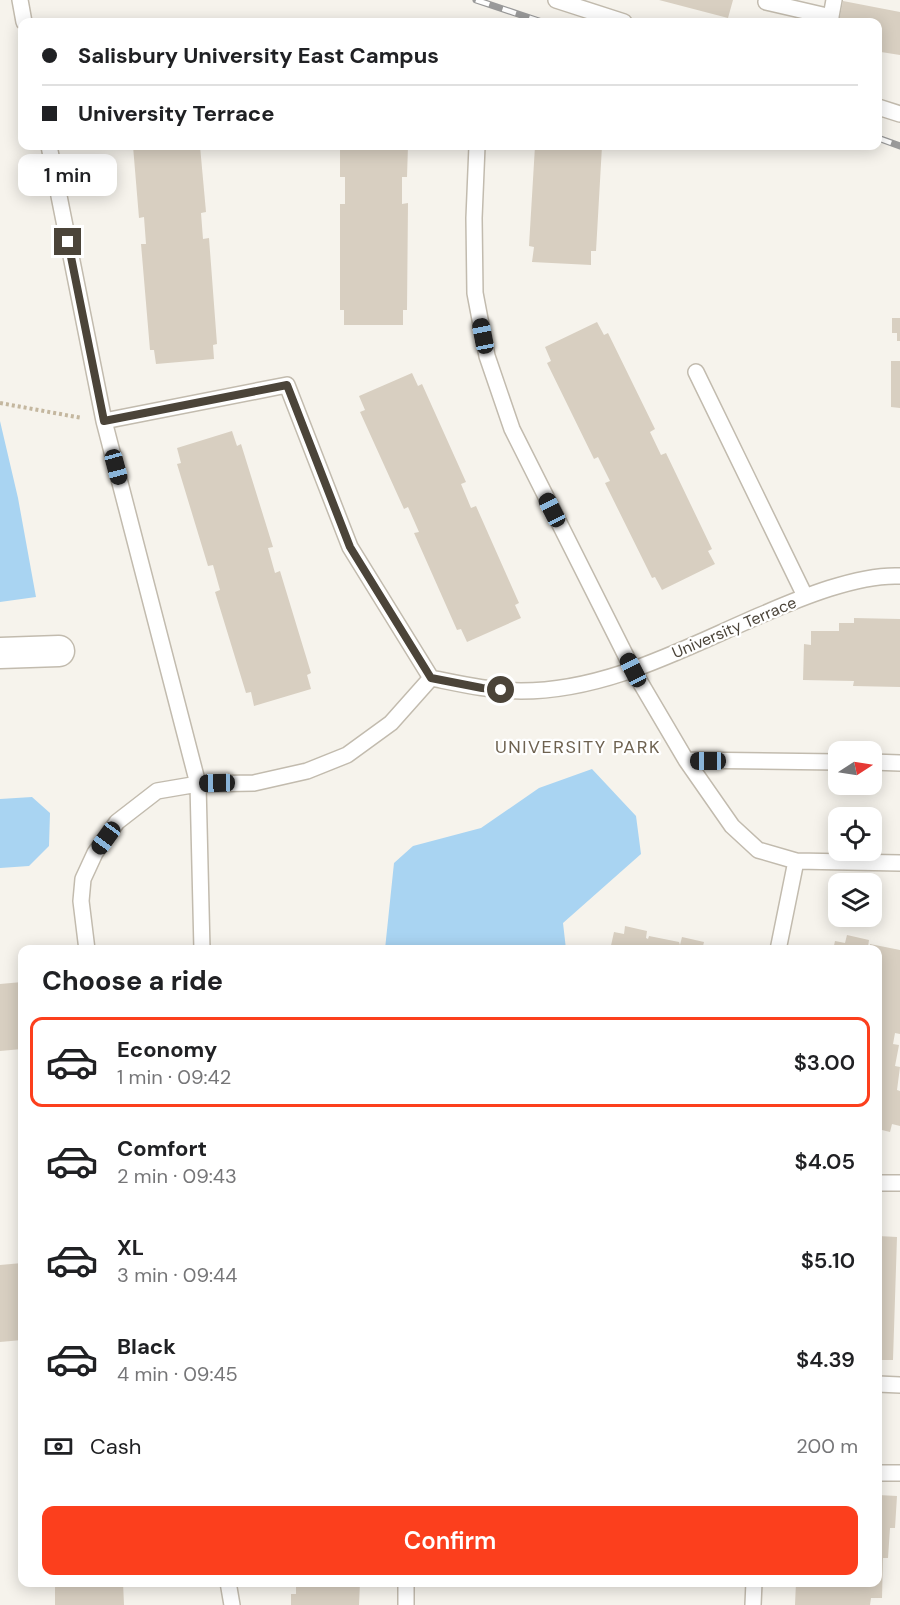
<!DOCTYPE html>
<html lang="en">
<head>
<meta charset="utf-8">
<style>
  :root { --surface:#fff; --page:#f2f2f2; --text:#202124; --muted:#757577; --line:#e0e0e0; --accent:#fc3f1d }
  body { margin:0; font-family:"DM Sans",sans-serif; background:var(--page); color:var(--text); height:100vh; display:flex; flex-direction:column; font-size:22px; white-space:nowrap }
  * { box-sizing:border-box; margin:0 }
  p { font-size:20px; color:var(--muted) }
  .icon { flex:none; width:33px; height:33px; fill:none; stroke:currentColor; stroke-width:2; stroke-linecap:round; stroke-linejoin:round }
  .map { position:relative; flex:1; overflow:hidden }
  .details { position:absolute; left:18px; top:945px; width:864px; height:642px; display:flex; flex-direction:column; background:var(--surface); border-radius:12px; box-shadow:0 3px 15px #0003 }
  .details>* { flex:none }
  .top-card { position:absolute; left:18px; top:18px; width:864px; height:132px; border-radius:12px; box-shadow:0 3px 15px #0003; display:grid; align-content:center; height:132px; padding:0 24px; background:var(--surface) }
  .needle { width:39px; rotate:78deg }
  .buttons { position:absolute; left:828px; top:741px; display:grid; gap:12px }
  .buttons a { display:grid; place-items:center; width:54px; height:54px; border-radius:12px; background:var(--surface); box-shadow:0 3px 15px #0003; font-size:30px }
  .end { position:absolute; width:27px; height:27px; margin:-14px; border:8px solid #4b4439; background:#fff; box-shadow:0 0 0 3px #fff }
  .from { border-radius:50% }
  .bubble { position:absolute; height:42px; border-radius:12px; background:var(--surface); box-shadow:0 3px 15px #0003; font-size:20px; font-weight:600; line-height:42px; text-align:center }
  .car { position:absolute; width:18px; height:36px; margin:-18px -9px; border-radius:8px; box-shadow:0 0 4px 2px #0007; background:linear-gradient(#222 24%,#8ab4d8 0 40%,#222 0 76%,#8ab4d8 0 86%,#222 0) }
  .top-card b { display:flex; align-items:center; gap:21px; height:57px; font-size:22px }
  .top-card b+b { border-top:2px solid var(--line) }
  .top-card i { width:15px; height:15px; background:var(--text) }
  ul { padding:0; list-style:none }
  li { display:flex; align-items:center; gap:18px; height:90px; margin:0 12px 9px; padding:0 12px; border:3px solid transparent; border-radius:12px }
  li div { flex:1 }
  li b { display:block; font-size:22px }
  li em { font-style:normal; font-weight:600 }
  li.on { border-color:var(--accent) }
  li>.icon { width:54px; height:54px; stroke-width:1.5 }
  h2 { padding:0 24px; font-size:27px; line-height:72px }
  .pay { display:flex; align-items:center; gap:15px; height:66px; padding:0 24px; font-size:22px }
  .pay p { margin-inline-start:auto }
  .primary-button { display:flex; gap:12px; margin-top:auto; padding:12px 24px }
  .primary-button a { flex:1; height:69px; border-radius:12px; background:var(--accent); color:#fff; font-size:24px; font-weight:600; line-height:69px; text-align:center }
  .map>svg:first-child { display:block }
  .water { fill:#a9d4f2 }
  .building { fill:#d8cfc1 }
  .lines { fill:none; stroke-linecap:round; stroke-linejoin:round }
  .service-casing { stroke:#c2bbae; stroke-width:18 }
  .minor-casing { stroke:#c2bbae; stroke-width:33 }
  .path { stroke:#c4b79f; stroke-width:4; stroke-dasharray:3 3; stroke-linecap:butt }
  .service { stroke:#fff; stroke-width:15 }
  .minor { stroke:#fff; stroke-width:30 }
  .rail-casing { stroke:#9a9a9a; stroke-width:7 }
  .rail { stroke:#fff; stroke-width:4.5; stroke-dasharray:14; stroke-linecap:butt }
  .route { stroke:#4b4439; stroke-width:8 }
  .labels { text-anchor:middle; stroke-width:4.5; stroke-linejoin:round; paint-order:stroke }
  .street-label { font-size:16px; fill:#4b4439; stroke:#fff }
  .neighbourhood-label { font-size:18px; letter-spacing:1.5px; fill:#6e6250; stroke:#fff }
</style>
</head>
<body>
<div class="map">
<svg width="900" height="1605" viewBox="0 0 900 1605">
  <rect width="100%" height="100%" fill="#f6f3ec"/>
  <path class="water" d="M 0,421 L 18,498 L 36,597 L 0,602 Z
    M 592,769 L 636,816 L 641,854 L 563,923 L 566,949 L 385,949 L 394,863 L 413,846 L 481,828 L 539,788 Z
    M 32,797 L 50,813 L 49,846 L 29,866 L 0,868 L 0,799 Z"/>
  <path class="building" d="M 659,0 L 733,0 L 728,18 Z
    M 843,1 L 900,12 L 900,55 L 881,52 L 878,66 L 878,22 L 839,22 Z
    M 133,146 L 200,146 L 206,212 L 201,213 L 203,239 L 209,238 L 217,344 L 213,345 L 214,359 L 156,364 L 154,350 L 150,350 L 141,244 L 146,244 L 144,217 L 139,218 Z
    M 340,146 L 408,146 L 407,177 L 402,177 L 402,204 L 408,203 L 407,310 L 403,310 L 403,325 L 344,325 L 344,310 L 340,310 L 340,204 L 345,204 L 345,177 L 340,177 Z
    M 535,146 L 602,146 L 596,251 L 591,251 L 591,265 L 532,262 L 534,247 L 529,246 Z
    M 892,318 L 900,318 L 900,341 L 897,341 L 897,333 L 892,333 Z
    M 597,322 L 604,335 L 608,333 L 655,429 L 650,432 L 661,455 L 666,453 L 712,549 L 708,551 L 715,564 L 662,590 L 655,577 L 652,578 L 605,483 L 610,481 L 598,457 L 594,459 L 547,363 L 551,361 L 545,347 Z
    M 891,361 L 900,361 L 900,408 L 891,407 Z
    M 412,373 L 418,386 L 422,384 L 466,482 L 461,484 L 471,508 L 476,506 L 519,603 L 515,605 L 521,618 L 467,642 L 461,629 L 457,630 L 414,533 L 419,532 L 408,507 L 404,509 L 360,412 L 365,410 L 359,396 Z
    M 232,431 L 237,446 L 241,444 L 273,547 L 268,548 L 275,573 L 280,571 L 311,673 L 307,675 L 311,689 L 254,706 L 251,692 L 246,693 L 215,592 L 220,590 L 213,565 L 208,566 L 177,464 L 181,463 L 177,448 Z
    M 854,618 L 900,619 L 900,687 L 853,686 L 854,681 L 803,680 L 804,644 L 811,645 L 811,631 L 839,631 L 839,623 L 854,623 Z
    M 625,926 L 647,931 L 646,938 L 648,939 L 649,936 L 679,942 L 680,945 L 682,937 L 704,942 L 702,950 L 610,950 L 614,932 L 624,934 Z
    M 847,935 L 869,940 L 868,947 L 870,947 L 870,944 L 900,950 L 900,1034 L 895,1033 L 893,1044 L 899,1045 L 895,1066 L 900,1067 L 897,1090 L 900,1091 L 900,1126 L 892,1124 L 890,1132 L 878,1129 L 878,950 L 833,950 L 835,941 L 845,943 Z
    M 22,982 L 22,1049 L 0,1051 L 0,984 Z
    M 878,1236 L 897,1237 L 893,1360 L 878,1360 Z
    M 22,1263 L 22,1340 L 0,1342 L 0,1265 Z
    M 878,1495 L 897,1496 L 895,1528 L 890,1528 L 888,1558 L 883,1558 L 882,1598 L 871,1598 L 870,1605 L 795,1605 L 796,1582 L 878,1582 Z
    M 55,1582 L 123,1582 L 124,1605 L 55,1605 Z
    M 296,1582 L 360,1582 L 359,1605 L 291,1605 L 291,1594 L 296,1594 Z"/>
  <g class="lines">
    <g class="service-casing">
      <path id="service" d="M 20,0 L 24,22
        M 556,0 L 624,22
        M 766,2 L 831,17
        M 830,22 L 834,0
        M 878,107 L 900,114
        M 49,146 L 104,421 L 198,784 L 202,950
        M 477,146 L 474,218 L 475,293 L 487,356 L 512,429 L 633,670 L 686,760 L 732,826 L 758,850 L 796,861 L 900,863
        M 696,372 L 805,596
        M 104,421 L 287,385 L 350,547 L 431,678 C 461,684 491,691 521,691 C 607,691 684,648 761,615 C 800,598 858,574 900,576
        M 686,760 L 838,762
        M 872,762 L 900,763
        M 87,950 L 81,901 L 83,879 L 95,853 L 117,822 L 157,791 L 198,784 L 254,783 L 307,771 L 347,755 L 391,723 L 431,678
        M 778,950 L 796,861
        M 878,1183 L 900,1183
        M 878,1384 L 900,1385
        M 878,1473 L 900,1473
        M 228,1582 L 232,1605
        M 406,1605 L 406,1582
        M 753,1605 L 754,1582"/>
    </g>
    <g class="minor-casing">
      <path id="minor" d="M 0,653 L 59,651"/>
    </g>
    <path class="path" d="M 0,403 L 82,418"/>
    <use href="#service" class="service"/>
    <use href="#minor" class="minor"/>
    <g class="rail-casing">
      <path id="rail" d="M 476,0 L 542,22
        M 878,138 L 900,146"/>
    </g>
    <use href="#rail" class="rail"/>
  </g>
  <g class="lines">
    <path class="route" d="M 68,242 L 104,421 L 287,385 L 350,547 L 431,678 L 482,688 L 501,690"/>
  </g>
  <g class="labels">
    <g class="street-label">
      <text transform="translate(734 627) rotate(-23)" y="6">University Terrace</text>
    </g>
    <g class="neighbourhood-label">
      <text x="578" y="753">UNIVERSITY PARK</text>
    </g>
  </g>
</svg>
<div class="buttons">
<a><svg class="needle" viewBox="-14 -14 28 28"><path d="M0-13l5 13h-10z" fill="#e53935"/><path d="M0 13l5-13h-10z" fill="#757577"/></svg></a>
<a><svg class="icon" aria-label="locate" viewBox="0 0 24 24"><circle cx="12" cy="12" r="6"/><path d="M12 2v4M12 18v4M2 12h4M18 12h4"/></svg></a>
<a><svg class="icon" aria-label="layers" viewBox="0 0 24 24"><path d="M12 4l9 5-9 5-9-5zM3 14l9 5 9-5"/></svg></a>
</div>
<i class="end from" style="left:501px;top:690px"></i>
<i class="end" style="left:68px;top:242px"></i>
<div class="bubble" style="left:18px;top:154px;width:99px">1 min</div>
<i class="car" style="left:483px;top:336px;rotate:349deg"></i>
<i class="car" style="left:116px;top:467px;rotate:165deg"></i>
<i class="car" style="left:552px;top:510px;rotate:333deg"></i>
<i class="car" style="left:633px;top:670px;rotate:333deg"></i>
<i class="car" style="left:708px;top:761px;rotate:270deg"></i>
<i class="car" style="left:217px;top:783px;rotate:269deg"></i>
<i class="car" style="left:106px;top:838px;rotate:216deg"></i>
<div class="top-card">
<b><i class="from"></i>Salisbury University East Campus</b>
<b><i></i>University Terrace</b>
</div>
<section class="details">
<h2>Choose a ride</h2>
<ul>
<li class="on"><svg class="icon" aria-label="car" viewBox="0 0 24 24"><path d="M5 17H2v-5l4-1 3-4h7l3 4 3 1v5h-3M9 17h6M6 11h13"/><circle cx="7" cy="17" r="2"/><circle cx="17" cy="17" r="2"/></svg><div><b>Economy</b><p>1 min · 09:42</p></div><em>$3.00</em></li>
<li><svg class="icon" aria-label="car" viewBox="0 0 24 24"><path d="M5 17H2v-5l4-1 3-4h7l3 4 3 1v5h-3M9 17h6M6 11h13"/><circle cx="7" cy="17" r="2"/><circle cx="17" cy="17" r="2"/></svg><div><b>Comfort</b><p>2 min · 09:43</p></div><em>$4.05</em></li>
<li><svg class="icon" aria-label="car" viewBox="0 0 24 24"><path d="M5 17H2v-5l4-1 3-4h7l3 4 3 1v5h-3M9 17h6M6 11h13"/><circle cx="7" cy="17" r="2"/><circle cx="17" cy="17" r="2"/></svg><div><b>XL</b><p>3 min · 09:44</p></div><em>$5.10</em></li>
<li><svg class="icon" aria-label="car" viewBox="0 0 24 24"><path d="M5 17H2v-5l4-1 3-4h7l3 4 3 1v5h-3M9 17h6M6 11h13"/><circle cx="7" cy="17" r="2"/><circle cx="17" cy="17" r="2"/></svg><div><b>Black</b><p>4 min · 09:45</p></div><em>$4.39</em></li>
</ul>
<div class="pay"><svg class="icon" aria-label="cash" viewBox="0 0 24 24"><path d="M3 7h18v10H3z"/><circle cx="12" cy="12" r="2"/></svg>Cash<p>200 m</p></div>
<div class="primary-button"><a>Confirm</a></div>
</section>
</div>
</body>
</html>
